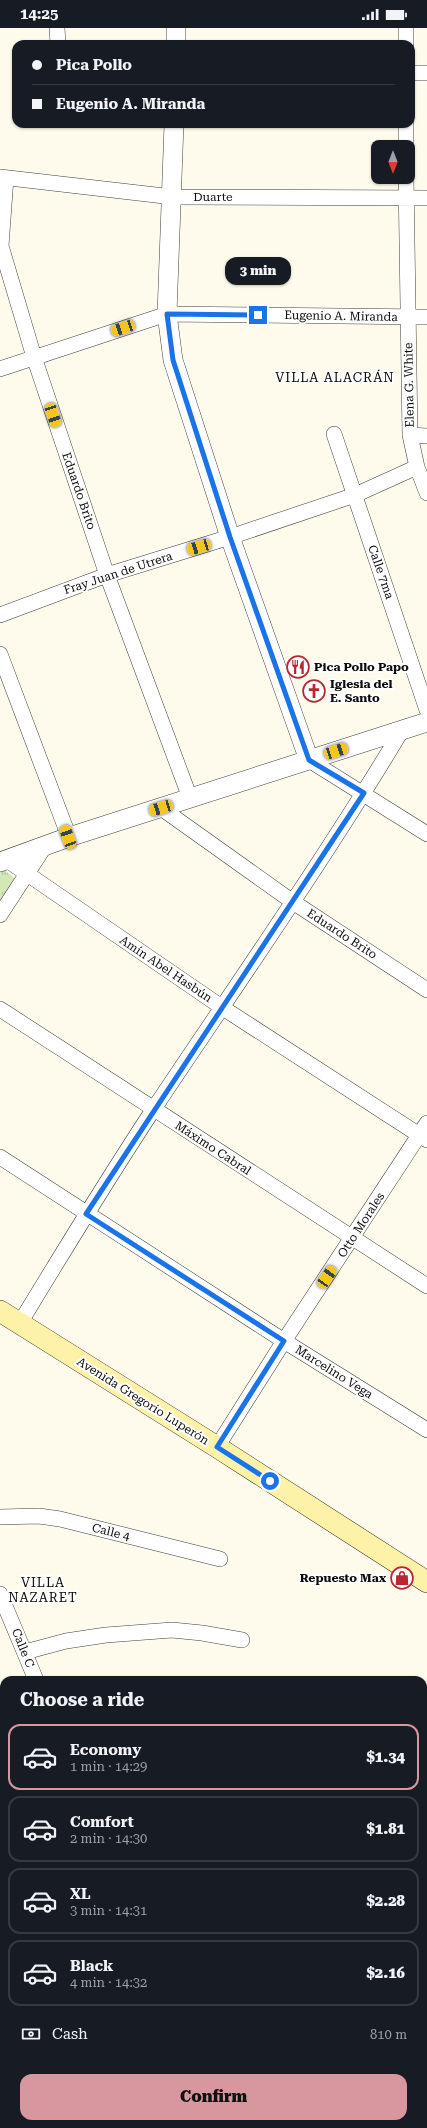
<!DOCTYPE html>
<html lang="en">
<head>
<meta charset="utf-8">
<style>
  :root { --surface:#171b24; --page:#20242c; --text:#f1f3f6; --muted:#9ea1a6; --line:#363941; --accent:#d8979e }
  body { margin:0; font-family:"Roboto Serif",serif; background:var(--page); color:var(--text); height:100vh; display:flex; flex-direction:column; font-size:15px; white-space:nowrap }
  * { box-sizing:border-box; margin:0 }
  p { font-size:13px; color:var(--muted) }
  .icon { flex:none; width:22px; height:22px; fill:none; stroke:currentColor; stroke-width:2; stroke-linecap:round; stroke-linejoin:round }
  .map { position:relative; flex:1; overflow:hidden }
  .drawer { position:absolute; left:0px; top:1648px; width:427px; height:452px; display:flex; flex-direction:column; background:var(--surface); border-radius:12px 12px 0 0; box-shadow:0 1px 3px #0004 }
  .drawer>* { flex:none }
  .guide { position:absolute; left:12px; top:12px; width:403px; height:88px; border-radius:12px; box-shadow:0 1px 3px #0004; display:grid; align-content:center; height:88px; padding:0 20px; background:var(--surface) }
  .needle { width:26px; rotate:180deg }
  .controls { position:absolute; left:371px; top:112px; display:grid; gap:8px }
  .controls a { display:grid; place-items:center; width:44px; height:44px; border-radius:8px; background:var(--surface); box-shadow:0 1px 3px #0004; font-size:20px }
  .end { position:absolute; width:18px; height:18px; margin:-9px; border:5px solid #1a73e8; background:#fff; box-shadow:0 0 0 2px #fff }
  .from { border-radius:50% }
  .bubble { position:absolute; height:28px; border-radius:12px; background:var(--surface); box-shadow:0 1px 3px #0004; font-size:13px; font-weight:800; line-height:28px; text-align:center }
  .car { position:absolute; width:12px; height:24px; margin:-12px -6px; border-radius:5px; box-shadow:0 0 3px 1px #0007; background:linear-gradient(#f5c518 24%,#345 0 40%,#f5c518 0 76%,#345 0 86%,#f5c518 0) }
  .guide b { display:flex; align-items:center; gap:14px; height:38px; font-size:15px }
  .guide b+b { border-top:1px solid var(--line) }
  .guide i { width:10px; height:10px; background:var(--text) }
  ul { padding:0; list-style:none }
  li { display:flex; align-items:center; gap:12px; height:66px; margin:0 8px 6px; padding:0 12px; border:2px solid var(--line); border-radius:12px }
  li div { flex:1 }
  li b { display:block; font-size:15px }
  li em { font-style:normal; font-weight:800 }
  li.current { border-color:var(--accent) }
  li>.icon { width:36px; height:36px; stroke-width:1.5 }
  h2 { padding:0 20px; font-size:18px; line-height:48px }
  .pay { display:flex; align-items:center; gap:10px; height:44px; padding:0 20px; font-size:15px }
  .pay p { margin-inline-start:auto }
  .cta { display:flex; gap:8px; margin-top:auto; padding:8px 20px }
  .cta a { flex:1; height:46px; border-radius:12px; background:var(--accent); color:#111; font-size:16px; font-weight:800; line-height:46px; text-align:center }
  .status { display:flex; justify-content:space-between; align-items:center; height:28px; padding:0 20px; background:var(--surface); direction:ltr }
  .status svg { height:11px; fill:currentColor }
  .map>svg:first-child { display:block }
  .industrial { fill:#eae1eb }
  .grass { fill:url(#grass-tufts) }
  .lines { fill:none; stroke-linecap:round; stroke-linejoin:round }
  .minor-casing { stroke:#3f3f3f; stroke-width:16 }
  .tertiary-casing { stroke:#3f3f3f; stroke-width:20 }
  .secondary-casing { stroke:#2e2e2e; stroke-width:22 }
  .primary-casing { stroke:#1d1d1d; stroke-width:24 }
  .minor { stroke:#fff; stroke-width:15 }
  .tertiary { stroke:#fff; stroke-width:19 }
  .secondary { stroke:#fef2a8; stroke-width:21 }
  .primary { stroke:#f6cf65; stroke-width:22 }
  .rail { stroke:#ba2732; stroke-width:3 }
  .route { stroke:#1a73e8; stroke-width:5 }
  .labels { text-anchor:middle; stroke-width:4; stroke-linejoin:round; paint-order:stroke }
  .street-label { font-size:12px; fill:#0c0c0c; stroke:#fff }
  .poi-label { font-size:12px; font-weight:bold; fill:#0c0c0c; stroke:#fff; text-anchor:start }
  .neighbourhood-label { font-size:13px; letter-spacing:1px; fill:#0c0c0c; stroke:#fff }
</style>
</head>
<body>
<div class="status"><b>14:25</b><svg viewBox="0 0 49 12"><path d="M0 12V9h3v3zM5 12V6h3v6zM10 12V3h3v9zM15 12V0h3v12zM26 1h20v11H26zM47 4h2v5h-2z"/></svg></div>
<div class="map">
<svg width="427" height="2100" viewBox="0 0 427 2100">
  <defs>
    <pattern id="grass-tufts" width="24" height="20" patternUnits="userSpaceOnUse"><rect width="24" height="20" fill="#d2e8b7"/><path d="M3 7l-1-3M5 7V3M7 7l1-3M15 17l-1-3M17 17v-4M19 17l1-3" fill="none" stroke="#b3c69c"/></pattern>
  </defs>
  <rect width="100%" height="100%" fill="#fffbec"/>
  <path class="industrial" d="M 427,1935 L 427,2100 L 409,2100 L 410,2096 L 423,2096 L 423,1972 Z"/>
  <path class="grass" d="M 3,841 L 17,852 L 0,877 L 0,842 Z"/>
  <g class="lines">
    <g class="minor-casing">
      <path id="minor" d="M 57,0 L 58,16
        M 406,0 L 406,16
        M 411,45 L 427,45
        M 406,96 L 406,119
        M 0,149 L 173,169 L 427,170
        M 406,149 L 410,407 L 417,439 L 427,465
        M 6,150 L 1,218 L 34,329 L 107,547 L 190,770
        M 0,341 L 167,286 L 427,289
        M 334,406 L 427,682
        M 410,407 L 427,408
        M 0,587 L 107,547 L 230,509 L 355,467 L 417,439
        M 0,626 L 69,809
        M 309,732 L 427,806
        M 161,780 L 293,874 L 427,962
        M 7,832 L 223,980 L 427,1112
        M 0,887 L 45,818
        M 0,981 L 427,1258
        M 0,1129 L 284,1313 L 427,1402
        M 20,1295 C 63,1224 107,1152 153,1082 C 237,956 324,832 402,702
        M 217,1419 L 284,1313 L 427,1095
        M 0,1489 L 39,1488 L 60,1491 L 220,1531
        M 0,1566 L 36,1652
        M 25,1624 L 66,1613 L 106,1607 L 172,1602 L 202,1605 L 242,1612
        M 423,1665 L 427,1665
        M 423,1871 L 427,1840
        M 0,1980 L 4,1982
        M 50,2096 L 51,2100
        M 157,2096 L 157,2100
        M 385,2100 L 386,2096"/>
    </g>
    <g class="tertiary-casing">
      <path id="tertiary" d="M 176,16 L 176,0
        M 174,96 L 167,286 L 173,332 L 230,509 L 309,732
        M 0,834 L 69,809 L 427,694"/>
    </g>
    <g class="secondary-casing">
      <path id="secondary" d="M 0,1283 L 217,1419 L 427,1554"/>
    </g>
    <g class="primary-casing">
      <path id="primary" d="M 0,1806 L 4,1805
        M 423,1871 L 427,1872"/>
    </g>
    <use href="#minor" class="minor"/>
    <use href="#tertiary" class="tertiary"/>
    <use href="#secondary" class="secondary"/>
    <use href="#primary" class="primary"/>
    <path class="rail" d="M 423,1955 L 427,1918
      M 407,2100 L 407,2096"/>
  </g>
  <g class="lines">
    <path class="route" d="M 258,287 L 167,286 L 173,332 L 230,509 L 309,732 L 364,765 L 86,1186 L 284,1313 L 217,1419 L 270,1453"/>
  </g>
  <defs>
    <g id="restaurant-ring" transform="scale(1.15)"><circle r="9.5" fill="#fff" stroke="#ba2732" stroke-width="1.5"/><path d="M-5-6h1v4h1v-4h1v4h1v-4h1v5L-1.5 .5V6h-2V.5L-5-1ZM5-6V6H3V1.5H1.5Q1.5-4 5-6Z" fill="#ba2732"/></g>
    <g id="church-ring" transform="scale(1.15)"><circle r="9.5" fill="#fff" stroke="#ba2732" stroke-width="1.5"/><path d="M-1.2-6h2.4v3.5h3.3v2.4h-3.3V6h-2.4V-.1h-3.3v-2.4h3.3Z" fill="#ba2732"/></g>
    <g id="shop-ring" transform="scale(1.15)"><circle r="9.5" fill="#fff" stroke="#ba2732" stroke-width="1.5"/><path d="M-5-2.5h2.3a2.7 3.5 0 0 1 5.4 0H5L5.5 6h-11ZM-1.5-2.5h3a1.5 2.3 0 0 0-3 0Z" fill="#ba2732"/></g>
  </defs>
  <g fill-rule="evenodd">
    <use href="#restaurant-ring" x="298" y="639"/>
    <use href="#church-ring" x="314" y="663"/>
    <use href="#shop-ring" x="402" y="1550"/>
  </g>
  <g class="labels">
    <g class="street-label">
      <text x="213" y="173">Duarte</text>
      <text transform="translate(341 288) rotate(1)" y="4">Eugenio A. Miranda</text>
      <text transform="translate(409 357) rotate(-91)" y="4">Elena G. White</text>
      <text transform="translate(79 463) rotate(71)" y="4">Eduardo Brito</text>
      <text transform="translate(381 544) rotate(71)" y="4">Calle 7ma</text>
      <text transform="translate(118 545) rotate(-18)" y="4">Fray Juan de Utrera</text>
      <text transform="translate(342 906) rotate(33)" y="4">Eduardo Brito</text>
      <text transform="translate(166 941) rotate(34)" y="4">Amín Abel Hasbún</text>
      <text transform="translate(213 1120) rotate(33)" y="4">Máximo Cabral</text>
      <text transform="translate(361 1197) rotate(-57)" y="4">Otto Morales</text>
      <text transform="translate(334 1344) rotate(32)" y="4">Marcelino Vega</text>
      <text transform="translate(143 1373) rotate(32)" y="4">Avenida Gregorio Luperón</text>
      <text transform="translate(111 1504) rotate(14)" y="4">Calle 4</text>
      <text transform="translate(23 1620) rotate(68)" y="4">Calle C</text>
    </g>
    <g class="poi-label">
      <text x="314" y="643">Pica Pollo Papo</text>
      <text x="330" y="660">Iglesia del<tspan x="330" dy="14">E. Santo</tspan></text>
      <text x="386" y="1554" text-anchor="end">Repuesto Max</text>
    </g>
    <g class="neighbourhood-label">
      <text x="335" y="354">VILLA ALACRÁN</text>
      <text x="43" y="1559">VILLA<tspan x="43" dy="15">NAZARET</tspan></text>
    </g>
  </g>
</svg>
<div class="controls">
<a><svg class="needle" viewBox="-14 -14 28 28"><path d="M0-13l5 13h-10z" fill="#e53935"/><path d="M0 13l5-13h-10z" fill="#9ea1a6"/></svg></a>
</div>
<i class="end from" style="left:270px;top:1453px"></i>
<i class="end" style="left:258px;top:287px"></i>
<div class="bubble" style="left:225px;top:229px;width:66px">3 min</div>
<i class="car" style="left:123px;top:300px;rotate:252deg"></i>
<i class="car" style="left:53px;top:387px;rotate:161deg"></i>
<i class="car" style="left:199px;top:519px;rotate:253deg"></i>
<i class="car" style="left:336px;top:723px;rotate:72deg"></i>
<i class="car" style="left:161px;top:780px;rotate:253deg"></i>
<i class="car" style="left:68px;top:809px;rotate:340deg"></i>
<i class="car" style="left:327px;top:1249px;rotate:34deg"></i>
<div class="guide">
<b><i class="from"></i>Pica Pollo</b>
<b><i></i>Eugenio A. Miranda</b>
</div>
<section class="drawer">
<h2>Choose a ride</h2>
<ul>
<li class="current"><svg class="icon" aria-label="car" viewBox="0 0 24 24"><path d="M5 17H2v-5l4-1 3-4h7l3 4 3 1v5h-3M9 17h6M6 11h13"/><circle cx="7" cy="17" r="2"/><circle cx="17" cy="17" r="2"/></svg><div><b>Economy</b><p>1 min · 14:29</p></div><em>$1.34</em></li>
<li><svg class="icon" aria-label="car" viewBox="0 0 24 24"><path d="M5 17H2v-5l4-1 3-4h7l3 4 3 1v5h-3M9 17h6M6 11h13"/><circle cx="7" cy="17" r="2"/><circle cx="17" cy="17" r="2"/></svg><div><b>Comfort</b><p>2 min · 14:30</p></div><em>$1.81</em></li>
<li><svg class="icon" aria-label="car" viewBox="0 0 24 24"><path d="M5 17H2v-5l4-1 3-4h7l3 4 3 1v5h-3M9 17h6M6 11h13"/><circle cx="7" cy="17" r="2"/><circle cx="17" cy="17" r="2"/></svg><div><b>XL</b><p>3 min · 14:31</p></div><em>$2.28</em></li>
<li><svg class="icon" aria-label="car" viewBox="0 0 24 24"><path d="M5 17H2v-5l4-1 3-4h7l3 4 3 1v5h-3M9 17h6M6 11h13"/><circle cx="7" cy="17" r="2"/><circle cx="17" cy="17" r="2"/></svg><div><b>Black</b><p>4 min · 14:32</p></div><em>$2.16</em></li>
</ul>
<div class="pay"><svg class="icon" aria-label="cash" viewBox="0 0 24 24"><path d="M3 7h18v10H3z"/><circle cx="12" cy="12" r="2"/></svg>Cash<p>810 m</p></div>
<div class="cta"><a>Confirm</a></div>
</section>
</div>
</body>
</html>
